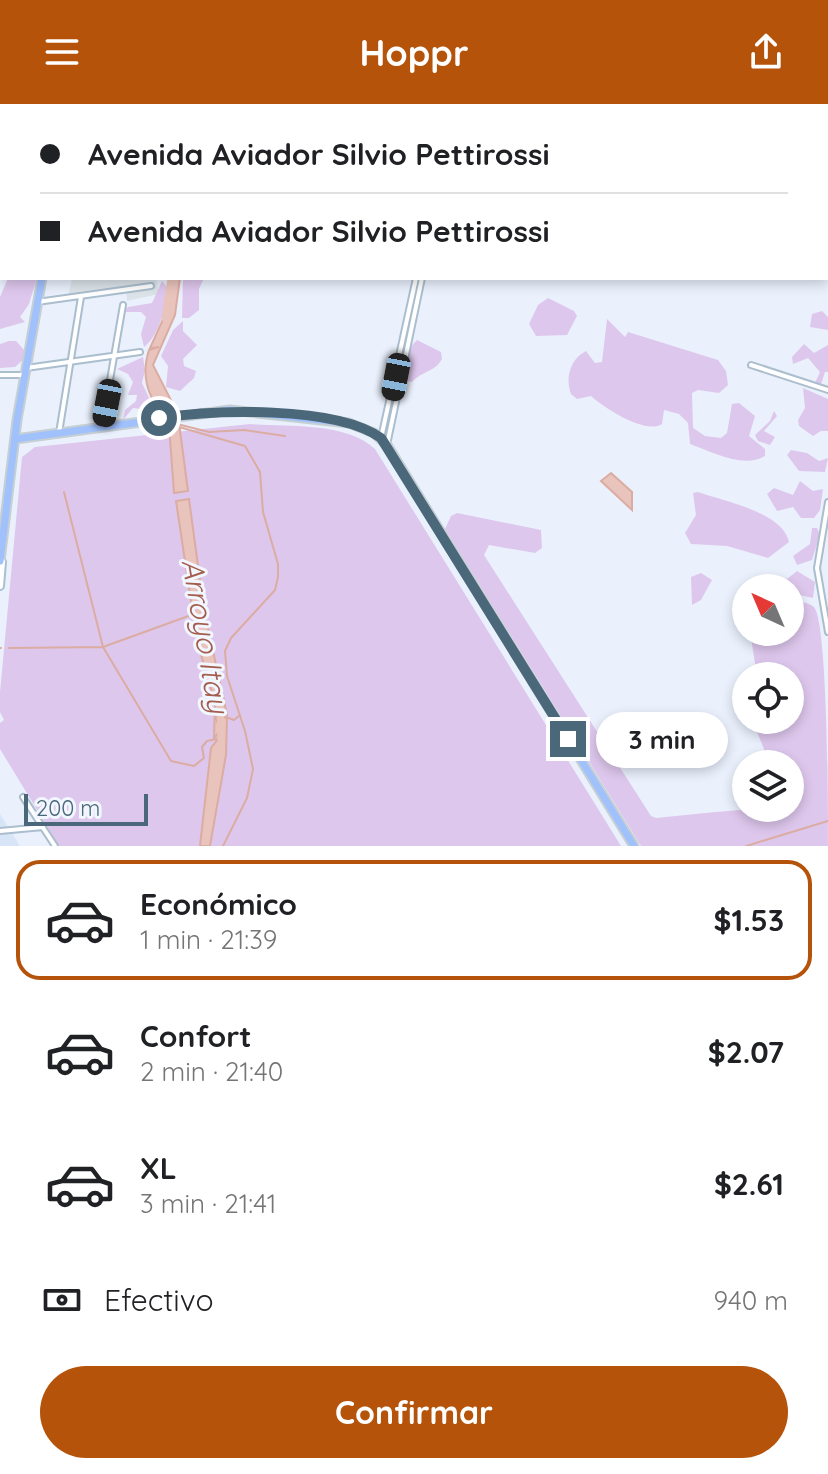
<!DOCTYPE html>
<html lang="es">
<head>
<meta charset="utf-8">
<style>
  :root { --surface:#fff; --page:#f2f2f2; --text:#202124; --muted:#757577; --line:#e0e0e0; --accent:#b45309 }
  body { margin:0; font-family:Quicksand,sans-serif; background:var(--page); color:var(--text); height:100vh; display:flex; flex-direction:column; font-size:30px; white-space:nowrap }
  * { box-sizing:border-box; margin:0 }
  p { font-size:26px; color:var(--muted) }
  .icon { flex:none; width:44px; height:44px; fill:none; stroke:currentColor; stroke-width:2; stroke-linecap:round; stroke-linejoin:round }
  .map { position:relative; height:742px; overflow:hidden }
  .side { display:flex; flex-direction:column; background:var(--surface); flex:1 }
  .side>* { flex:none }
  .banner { position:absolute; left:0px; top:0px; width:828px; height:176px; box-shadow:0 4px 12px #0003; display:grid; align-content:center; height:176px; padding:0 40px; background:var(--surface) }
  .needle { width:52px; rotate:316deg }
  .fabs { position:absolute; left:732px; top:470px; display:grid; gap:16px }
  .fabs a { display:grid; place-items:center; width:72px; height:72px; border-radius:50%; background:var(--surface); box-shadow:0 4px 12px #0003; font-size:40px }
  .scale { position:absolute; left:24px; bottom:20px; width:124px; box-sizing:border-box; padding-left:8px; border:4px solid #4b687a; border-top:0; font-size:22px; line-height:28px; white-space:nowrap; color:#4b687a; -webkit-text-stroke:6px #f1f6ff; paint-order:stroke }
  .end { position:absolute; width:36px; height:36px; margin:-18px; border:10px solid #4b687a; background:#fff; box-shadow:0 0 0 4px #fff }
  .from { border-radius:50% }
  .bubble { position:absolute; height:56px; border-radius:28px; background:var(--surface); box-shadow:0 4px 12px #0003; font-size:26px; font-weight:700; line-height:56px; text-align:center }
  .car { position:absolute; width:24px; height:48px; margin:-24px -12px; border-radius:10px; box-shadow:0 0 6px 2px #0007; background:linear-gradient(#222 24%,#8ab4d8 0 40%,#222 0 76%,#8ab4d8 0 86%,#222 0) }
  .banner b { display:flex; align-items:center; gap:28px; height:76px; font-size:30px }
  .banner b+b { border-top:2px solid var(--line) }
  .banner i { width:20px; height:20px; background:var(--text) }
  ul { padding:14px 0 0; list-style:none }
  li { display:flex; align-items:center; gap:24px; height:120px; margin:0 16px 12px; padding:0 24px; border:4px solid transparent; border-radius:24px }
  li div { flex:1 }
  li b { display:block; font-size:30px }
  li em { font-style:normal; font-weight:700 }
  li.selected { border-color:var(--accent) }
  li>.icon { width:72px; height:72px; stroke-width:1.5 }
  .pay { display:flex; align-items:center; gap:20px; height:88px; padding:0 40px; font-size:30px }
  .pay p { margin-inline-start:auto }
  .primary-button { display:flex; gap:16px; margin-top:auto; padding:16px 40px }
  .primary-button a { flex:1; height:92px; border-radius:48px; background:var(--accent); color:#fff; font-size:32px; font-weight:700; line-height:92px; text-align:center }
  header { display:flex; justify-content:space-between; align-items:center; height:104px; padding:0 40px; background:var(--accent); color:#fff; font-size:36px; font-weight:700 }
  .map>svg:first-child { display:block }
  .residential { fill:#d8e5f6 }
  .industrial { fill:#dce4ea }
  .green { fill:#dec7ed }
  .water { fill:#e9c4bc; stroke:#dbaca2; stroke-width:2 }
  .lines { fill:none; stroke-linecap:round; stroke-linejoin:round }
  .stream { stroke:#dbaca2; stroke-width:2 }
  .river { stroke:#e9c4bc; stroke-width:7 }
  .street-casing { stroke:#abbece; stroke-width:8 }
  .secondary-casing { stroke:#a9bfd2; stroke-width:10 }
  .primary-casing { stroke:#c5cfd4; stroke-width:11 }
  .street { stroke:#fff; stroke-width:4 }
  .secondary { stroke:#fff; stroke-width:6 }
  .primary { stroke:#a1c1fd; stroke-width:7 }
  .route { stroke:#4b687a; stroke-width:10 }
  .labels { text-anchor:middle; stroke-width:6; stroke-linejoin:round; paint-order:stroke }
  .water-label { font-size:30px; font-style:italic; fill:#a45d4c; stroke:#f1f6ff }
</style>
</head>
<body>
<header><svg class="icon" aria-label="menu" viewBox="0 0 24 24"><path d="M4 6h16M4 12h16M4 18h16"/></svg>Hoppr<svg class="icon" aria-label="share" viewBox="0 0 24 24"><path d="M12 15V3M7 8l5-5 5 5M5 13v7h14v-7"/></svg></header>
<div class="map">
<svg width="828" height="742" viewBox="0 0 828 742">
  <rect width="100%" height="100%" fill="#eaf1fd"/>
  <path class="residential" d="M 0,710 L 20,742 L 0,742 Z"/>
  <path class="industrial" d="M 150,0 L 312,0 L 149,2 Z
    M 72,174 L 156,174 L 159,190 L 127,197 L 126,186 L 68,193 Z"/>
  <path class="green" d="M 8,174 L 37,174 L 29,200 L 20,213 L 25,218 L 0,225 L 0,193 Z
    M 183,174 L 204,174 L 199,185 L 199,206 L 189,214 L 182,214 Z
    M 162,177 L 167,183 C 168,201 158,233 144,243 L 141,230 L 146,213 L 141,208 L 123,208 L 128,203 L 152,199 Z
    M 548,194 L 574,207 L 577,212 L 567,231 L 536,232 L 529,220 L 538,201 Z
    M 822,207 L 828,213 L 828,226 L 810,223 L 812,210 Z
    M 607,215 L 625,233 L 628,228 L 718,256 L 726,267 L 728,281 L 719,289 L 698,286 L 692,289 L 693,324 L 705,332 L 721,334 L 727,329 L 732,300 L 739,299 L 755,312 L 749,332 L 765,345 L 765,352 C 744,365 712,348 690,340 L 688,319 L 679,310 L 664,306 L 662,320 C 646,331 604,304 591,292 L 577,295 L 571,290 C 565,274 570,255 586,247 L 595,259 L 602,258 Z
    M 183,217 L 183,227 L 197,241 L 183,255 L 184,262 L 196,267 L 194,274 L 180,287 L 166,283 L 168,262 L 161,252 L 173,226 Z
    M 417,236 L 441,248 L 442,255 C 435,268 422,267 412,278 L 406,277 C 404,262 406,246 417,236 Z
    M 9,237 L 16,237 L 25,247 L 25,254 L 15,263 L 0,264 L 0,240 Z
    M 804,240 L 814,249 L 828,241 L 828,268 L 825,268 L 820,283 L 814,281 L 820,268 L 808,254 L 793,260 L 792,253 Z
    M 143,253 L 145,266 L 142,279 L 156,309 L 146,297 L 145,312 L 142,314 L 140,305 L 133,304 L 123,316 L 125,306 L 136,297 L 137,291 L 128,291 L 133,278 L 128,270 L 117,265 Z
    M 803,284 L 828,295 L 828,327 L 821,327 L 813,332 L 799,322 L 798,316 L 805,304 Z
    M 774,307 L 777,312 L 764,327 L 775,333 L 770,341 L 758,337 L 755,331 L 770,317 Z
    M 250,320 C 287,323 347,318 375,345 L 621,742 L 59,742 L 0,645 L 0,619 L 4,616 L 0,608 L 0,588 L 22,353 L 35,343 Z
    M 791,346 L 807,349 L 819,357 L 828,354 L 825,368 L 799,367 L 787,351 Z
    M 800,377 L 813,387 L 823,385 L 820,406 L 814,414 L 801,414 L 793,403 L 777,407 L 767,390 L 774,384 L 793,391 Z
    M 698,388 C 723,397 783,408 789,438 L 768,454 L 727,442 L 691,440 L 685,429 L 696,411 L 693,389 Z
    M 457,409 L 541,426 L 542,444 L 535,449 L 489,441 L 484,451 L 651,712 L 656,714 C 701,710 745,704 790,704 L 790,660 L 761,660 L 764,645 L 752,616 L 790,616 L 790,572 L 757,572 L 751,534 L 752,528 L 790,528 L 790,496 C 797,497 808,498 814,503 C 828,519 828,707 828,742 L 641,742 L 445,425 L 451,412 Z
    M 812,424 L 817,424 L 820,431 L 812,456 L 797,461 L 793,452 L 810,440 Z
    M 797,467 L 815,478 L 813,494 L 790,489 L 790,484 L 767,484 L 770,472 L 787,475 Z
    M 701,469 L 712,476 L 701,496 L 692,501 L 691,473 Z"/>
  <path class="water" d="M 170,174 L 180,174 L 175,211 L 153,261 L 177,308 L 161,310 C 147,289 141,271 149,246 L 159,243 L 150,244 L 170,200 Z
    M 179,319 L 188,387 L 174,389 L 169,321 Z
    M 611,369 L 632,388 L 632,406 L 601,377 Z
    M 189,395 L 204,506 L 226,606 L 227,611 L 220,609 L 216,613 L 220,627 L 214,634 L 215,599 L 197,537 L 176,397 Z
    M 221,612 L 227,614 L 226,651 L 210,742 L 200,742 L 211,644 L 222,630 L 218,615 Z"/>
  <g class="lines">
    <path class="stream" d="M 173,319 L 209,328 L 244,326 L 285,332
      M 179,323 L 245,342 L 260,368 L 263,408 L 278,460 L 278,473 L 275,486 L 231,534 L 225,547 L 227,572 L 245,627 L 253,665 L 247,694 L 223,742
      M 64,388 L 103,543 L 194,510
      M 0,544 L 1,544
      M 9,544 L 103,543 L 171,657 L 194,662 L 204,654 L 202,643 L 207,637 L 217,635 L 221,626 L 216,614 L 220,611 L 234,616 L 240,611
      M 746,742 L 828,717"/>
    <path class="river" d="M 165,214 L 171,174
      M 220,602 L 221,637"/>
    <g class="street-casing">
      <path id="street" d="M 36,0 L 36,2
        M 543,0 L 543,2
        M 588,0 L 590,2
        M 654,0 L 655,2
        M 475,2 L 477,0
        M 486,2 L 489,0
        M 536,2 L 539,0
        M 558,2 L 559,0
        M 575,2 L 582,0
        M 735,2 L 736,0
        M 739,2 L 739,0
        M 786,2 L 786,0
        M 797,2 L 798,0
        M 0,30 L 2,30
        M 0,73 L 2,73
        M 37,198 L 151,182
        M 751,261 L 828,286
        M 26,264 L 140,248
        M 0,271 L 25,271
        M 102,322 L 123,201
        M 59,329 L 81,193
        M 381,334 L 416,174
        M 387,341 L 422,174
        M 828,398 L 817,464 L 828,528
        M 23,693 L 55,742
        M 0,727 L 43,723"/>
    </g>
    <g class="secondary-casing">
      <path id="secondary" d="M 0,482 L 2,458"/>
    </g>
    <g class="primary-casing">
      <path id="primary" d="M 81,2 L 82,0
        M 15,335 L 230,306 L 349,319 L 374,329 L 387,341 L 634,742
        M 0,457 L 17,316 L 42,174"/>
    </g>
    <use href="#street" class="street"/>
    <use href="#secondary" class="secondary"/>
    <use href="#primary" class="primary"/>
  </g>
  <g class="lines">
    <path class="route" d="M 159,314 C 214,306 334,301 381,334 L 568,635"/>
  </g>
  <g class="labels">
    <g class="water-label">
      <text transform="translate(205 532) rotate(80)" y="10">Arroyo Itay</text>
    </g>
  </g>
</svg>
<div class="fabs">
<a><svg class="needle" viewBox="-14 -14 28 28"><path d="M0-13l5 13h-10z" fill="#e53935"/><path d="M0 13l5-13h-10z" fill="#757577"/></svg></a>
<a><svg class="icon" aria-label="locate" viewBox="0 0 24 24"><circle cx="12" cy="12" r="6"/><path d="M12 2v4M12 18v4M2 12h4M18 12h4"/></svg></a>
<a><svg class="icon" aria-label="layers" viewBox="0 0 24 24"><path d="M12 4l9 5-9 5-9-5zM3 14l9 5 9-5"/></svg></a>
</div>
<div class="scale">200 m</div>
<i class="end from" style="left:159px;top:314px"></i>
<i class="end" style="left:568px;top:635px"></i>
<div class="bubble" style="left:596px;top:608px;width:132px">3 min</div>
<i class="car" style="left:396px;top:273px;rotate:191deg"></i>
<i class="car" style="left:107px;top:299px;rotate:191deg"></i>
<div class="banner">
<b><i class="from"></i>Avenida Aviador Silvio Pettirossi</b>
<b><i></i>Avenida Aviador Silvio Pettirossi</b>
</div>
</div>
<section class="side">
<ul>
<li class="selected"><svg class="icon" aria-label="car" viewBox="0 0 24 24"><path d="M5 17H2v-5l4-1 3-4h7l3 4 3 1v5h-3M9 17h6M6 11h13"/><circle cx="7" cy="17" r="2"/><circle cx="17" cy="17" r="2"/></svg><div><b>Económico</b><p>1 min · 21:39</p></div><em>$1.53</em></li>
<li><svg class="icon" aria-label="car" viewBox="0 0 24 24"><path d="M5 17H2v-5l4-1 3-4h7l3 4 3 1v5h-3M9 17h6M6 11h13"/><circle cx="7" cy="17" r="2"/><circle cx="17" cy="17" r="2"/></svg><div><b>Confort</b><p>2 min · 21:40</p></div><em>$2.07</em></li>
<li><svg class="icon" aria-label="car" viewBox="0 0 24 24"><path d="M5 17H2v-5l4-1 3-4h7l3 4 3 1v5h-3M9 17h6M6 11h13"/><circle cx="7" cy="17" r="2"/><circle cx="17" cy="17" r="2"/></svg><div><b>XL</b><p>3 min · 21:41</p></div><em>$2.61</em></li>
</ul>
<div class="pay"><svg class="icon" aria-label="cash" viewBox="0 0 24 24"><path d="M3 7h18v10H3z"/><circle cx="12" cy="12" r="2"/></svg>Efectivo<p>940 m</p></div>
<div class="primary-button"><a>Confirmar</a></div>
</section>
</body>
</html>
